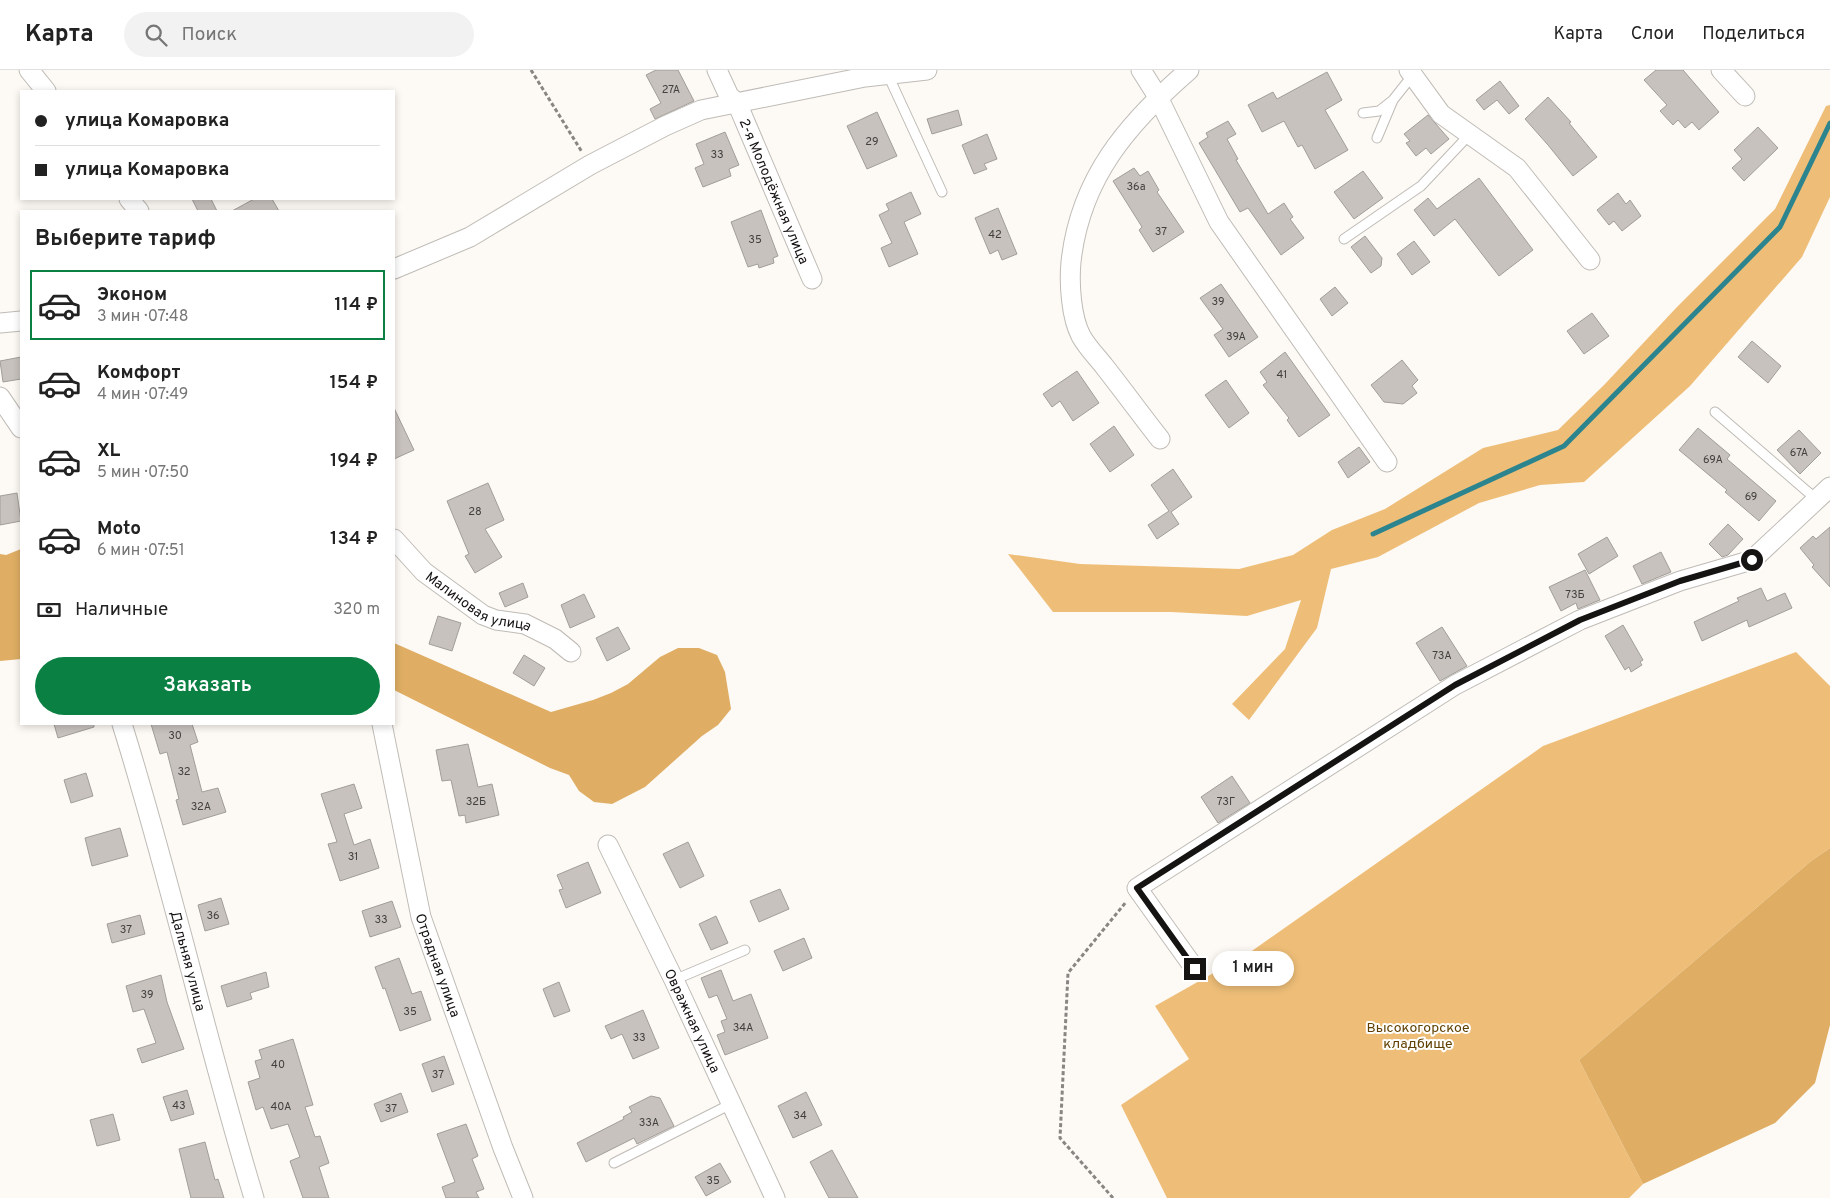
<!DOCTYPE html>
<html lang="ru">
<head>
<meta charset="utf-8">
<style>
  :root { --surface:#fff; --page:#f2f2f2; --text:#222; --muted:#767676; --line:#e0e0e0; --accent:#0b8043 }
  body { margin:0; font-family:Overpass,sans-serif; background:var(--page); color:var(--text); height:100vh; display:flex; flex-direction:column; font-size:19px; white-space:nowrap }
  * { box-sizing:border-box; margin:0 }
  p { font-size:16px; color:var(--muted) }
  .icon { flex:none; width:28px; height:28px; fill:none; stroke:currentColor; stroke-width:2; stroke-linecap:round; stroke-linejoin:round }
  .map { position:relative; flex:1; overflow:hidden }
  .sheet { position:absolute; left:20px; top:140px; width:375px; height:515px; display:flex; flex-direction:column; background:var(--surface); border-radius:0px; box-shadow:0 2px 8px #0003 }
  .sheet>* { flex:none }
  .banner { position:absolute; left:20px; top:20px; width:375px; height:110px; border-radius:0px; box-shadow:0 2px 8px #0003; display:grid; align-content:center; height:110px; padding:0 15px; background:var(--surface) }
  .end { position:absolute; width:22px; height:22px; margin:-11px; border:6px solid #161413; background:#fff; box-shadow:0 0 0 2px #fff }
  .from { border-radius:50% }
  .bubble { position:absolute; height:35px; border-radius:18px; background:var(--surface); box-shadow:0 2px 8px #0003; font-size:16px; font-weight:600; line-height:35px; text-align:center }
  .banner b { display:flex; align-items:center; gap:18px; height:48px; font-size:19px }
  .banner b+b { border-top:1px solid var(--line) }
  .banner i { width:12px; height:12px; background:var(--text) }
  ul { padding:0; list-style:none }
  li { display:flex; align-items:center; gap:15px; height:70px; margin:0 10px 8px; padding:0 5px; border:2px solid transparent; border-radius:0px }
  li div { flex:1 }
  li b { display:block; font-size:19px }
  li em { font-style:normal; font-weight:600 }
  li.selected { border-color:var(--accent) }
  li>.icon { width:45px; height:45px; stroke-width:1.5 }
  h2 { padding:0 15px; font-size:22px; line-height:60px }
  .pay { display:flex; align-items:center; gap:12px; height:55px; padding:0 15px; font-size:19px }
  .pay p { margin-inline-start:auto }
  .action { display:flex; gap:10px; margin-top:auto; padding:10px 15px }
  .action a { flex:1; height:58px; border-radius:30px; background:var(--accent); color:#fff; font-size:20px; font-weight:600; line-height:58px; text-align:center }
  header { display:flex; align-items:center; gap:30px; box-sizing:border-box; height:70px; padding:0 25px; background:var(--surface); border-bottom:1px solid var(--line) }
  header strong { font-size:24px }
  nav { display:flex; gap:28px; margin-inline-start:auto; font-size:18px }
  .search { width:350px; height:45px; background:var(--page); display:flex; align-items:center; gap:12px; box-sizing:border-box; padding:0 18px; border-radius:28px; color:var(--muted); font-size:19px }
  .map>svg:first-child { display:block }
  .green { fill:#eebe78 }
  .forest { fill:#dfae64 }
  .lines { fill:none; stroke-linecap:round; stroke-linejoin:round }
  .stream { stroke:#2c858e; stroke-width:5 }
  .building { fill:#c7c2be; stroke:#a19d98 }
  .lane-casing { stroke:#bfbbb6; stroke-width:11 }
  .street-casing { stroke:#bfbbb6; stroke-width:21 }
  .path { stroke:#888582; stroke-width:3; stroke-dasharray:4 2.5; stroke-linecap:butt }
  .lane { stroke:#fff; stroke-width:9 }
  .street { stroke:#fff; stroke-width:19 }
  .route { stroke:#161413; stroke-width:6 }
  .labels { text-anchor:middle; stroke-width:4; stroke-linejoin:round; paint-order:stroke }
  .number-label { font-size:11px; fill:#42403e }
  .street-label { font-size:14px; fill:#161413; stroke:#fff }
  .park-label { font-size:14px; fill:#604001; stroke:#fff }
</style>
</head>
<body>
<header>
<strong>Карта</strong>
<div class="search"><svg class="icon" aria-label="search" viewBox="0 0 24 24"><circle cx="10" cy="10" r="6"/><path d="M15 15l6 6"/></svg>Поиск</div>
<nav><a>Карта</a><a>Слои</a><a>Поделиться</a></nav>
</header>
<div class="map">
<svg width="1830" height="1128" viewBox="0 0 1830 1128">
  <rect width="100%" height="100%" fill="#fdf9f4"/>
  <path class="green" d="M 1830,35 L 1830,127 L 1802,187 L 1690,316 L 1584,412 L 1540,415 L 1479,433 L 1378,487 L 1331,499 L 1317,558 L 1249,650 L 1232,634 L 1285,579 L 1301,530 L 1247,546 L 1171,542 L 1053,542 L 1008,484 L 1080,494 L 1239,499 L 1293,485 L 1332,460 L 1385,439 L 1483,378 L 1558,360 L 1605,314 L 1676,238 L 1775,139 L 1826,36 Z
    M 1796,582 L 1830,616 L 1830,778 L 1811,791 L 1579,990 L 1643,1114 L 1629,1128 L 1167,1128 L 1121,1035 L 1189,989 L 1155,936 L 1249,883 L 1543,676 Z"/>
  <path class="forest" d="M 21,479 L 21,589 L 0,591 L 0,484 L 6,485 Z
    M 394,573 L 551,642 L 593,630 L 611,623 L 628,614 L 660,587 L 678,578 L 699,578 L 717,585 L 725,602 L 731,639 L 718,655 L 702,666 L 645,717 L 612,734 L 594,732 L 579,721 L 569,705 L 550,698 L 394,620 Z
    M 1830,778 L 1830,955 L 1815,1013 L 1775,1053 L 1643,1114 L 1579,990 L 1811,791 Z"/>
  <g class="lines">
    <path class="stream" d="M 1373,464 L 1564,376 L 1780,157 L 1830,53"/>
  </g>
  <path class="building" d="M 656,0 L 678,0 L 694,31 L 655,49 L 650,39 L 661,33 L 646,5 Z
    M 1656,0 L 1683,0 L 1719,42 L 1699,60 L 1692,52 L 1685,58 L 1678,50 L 1673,55 L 1660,41 L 1667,35 L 1644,10 Z
    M 1327,2 L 1342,30 L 1325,40 L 1348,80 L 1315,99 L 1302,75 L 1298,77 L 1284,51 L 1262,62 L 1248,35 L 1273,22 L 1277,29 Z
    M 1500,11 L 1519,36 L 1509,44 L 1497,30 L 1484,40 L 1476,30 Z
    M 1548,27 L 1571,52 L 1569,53 L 1597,87 L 1573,106 L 1548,75 L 1525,49 Z
    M 958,40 L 962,55 L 932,64 L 927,49 Z
    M 877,42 L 897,86 L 867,99 L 847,56 Z
    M 1428,45 L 1449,69 L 1431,84 L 1426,78 L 1416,86 L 1406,73 L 1410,71 L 1404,64 Z
    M 1228,51 L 1236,64 L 1227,69 L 1238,89 L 1236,90 L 1268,144 L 1284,133 L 1293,147 L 1290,149 L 1304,168 L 1281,185 L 1248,138 L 1240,142 L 1199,73 L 1208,67 L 1206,63 Z
    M 1758,57 L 1778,78 L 1744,111 L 1732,98 L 1742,89 L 1734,80 Z
    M 725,62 L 739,95 L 729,99 L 731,106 L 703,117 L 695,98 L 704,94 L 696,74 Z
    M 987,64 L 997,89 L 984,94 L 987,99 L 974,104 L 962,75 Z
    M 1134,98 L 1140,106 L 1148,101 L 1159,120 L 1157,122 L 1184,162 L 1153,182 L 1139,160 L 1142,157 L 1113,111 Z
    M 1363,101 L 1383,128 L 1354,149 L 1334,122 Z
    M 1479,108 L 1533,180 L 1499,206 L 1455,149 L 1434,166 L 1414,140 L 1428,128 L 1437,139 Z
    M 911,122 L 921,144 L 904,152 L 918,184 L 889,197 L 881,178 L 892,173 L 879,145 L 889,140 L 886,134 Z
    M 1618,123 L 1626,134 L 1630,130 L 1641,146 L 1622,161 L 1614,151 L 1609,155 L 1597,140 Z
    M 192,129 L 211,129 L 217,141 L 198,141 Z
    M 254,129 L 272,129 L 279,141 L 232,141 Z
    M 998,138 L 1017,184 L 1002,190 L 998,180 L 990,184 L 975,148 Z
    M 761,140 L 778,186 L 773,188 L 774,193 L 759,198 L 758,194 L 748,197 L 731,152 Z
    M 1365,166 L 1382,188 L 1381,196 L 1371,203 L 1351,177 Z
    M 1414,171 L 1430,192 L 1412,205 L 1397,184 Z
    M 1221,214 L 1258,267 L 1229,287 L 1214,265 L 1223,259 L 1200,228 Z
    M 1335,217 L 1348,233 L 1332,246 L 1320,229 Z
    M 1592,243 L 1609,266 L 1584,284 L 1567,261 Z
    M 1752,271 L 1781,296 L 1768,313 L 1738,287 Z
    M 1285,282 L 1330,345 L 1299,367 L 1287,350 L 1289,348 L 1263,315 L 1267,312 L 1260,302 Z
    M 21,287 L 21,309 L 3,312 L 0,291 Z
    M 1402,290 L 1418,310 L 1412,316 L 1417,323 L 1403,334 L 1384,332 L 1371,315 Z
    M 1077,301 L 1099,333 L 1073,351 L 1060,331 L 1052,337 L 1043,324 Z
    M 1226,310 L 1249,343 L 1229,358 L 1205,325 Z
    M 394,338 L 414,380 L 394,389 Z
    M 1114,356 L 1134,385 L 1110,402 L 1090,374 Z
    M 1698,358 L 1730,385 L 1727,389 L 1776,431 L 1759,451 L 1725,422 L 1727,420 L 1679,380 Z
    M 1799,360 L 1821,383 L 1800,404 L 1777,380 Z
    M 1359,377 L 1370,392 L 1348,408 L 1338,392 Z
    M 1173,399 L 1192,427 L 1171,442 L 1179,454 L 1157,469 L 1148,455 L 1169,441 L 1151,415 Z
    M 488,413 L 504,450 L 485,459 L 502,487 L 475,503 L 465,486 L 469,484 L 447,431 Z
    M 17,423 L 21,451 L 0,455 L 0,426 Z
    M 1728,454 L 1743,469 L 1728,485 L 1722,487 L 1709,474 Z
    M 1830,457 L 1830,517 L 1812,497 L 1814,495 L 1800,478 L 1813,466 L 1816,469 Z
    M 1607,467 L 1618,486 L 1589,504 L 1578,484 Z
    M 1661,482 L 1671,502 L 1642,514 L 1633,496 Z
    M 1585,500 L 1600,530 L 1578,539 L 1576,533 L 1561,541 L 1549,517 Z
    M 523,513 L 528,527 L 505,537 L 499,523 Z
    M 1761,518 L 1767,531 L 1785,523 L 1792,538 L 1749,557 L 1747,550 L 1702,571 L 1694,552 L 1739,531 L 1737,528 Z
    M 584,524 L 595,547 L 570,558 L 561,535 Z
    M 438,546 L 461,553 L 452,581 L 429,574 Z
    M 1623,555 L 1643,590 L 1640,592 L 1642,595 L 1631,602 L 1629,597 L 1625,600 L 1605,566 Z
    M 618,557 L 630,579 L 607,591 L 596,568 Z
    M 1442,557 L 1467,596 L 1440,611 L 1416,573 Z
    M 524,585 L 545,598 L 534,616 L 513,603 Z
    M 54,654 L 94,654 L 94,657 L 58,668 Z
    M 151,654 L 192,654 L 198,672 L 190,675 L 202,722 L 218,718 L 226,742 L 183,755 L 176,730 L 179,729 L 167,682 L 160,684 Z
    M 468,674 L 478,717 L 492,714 L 499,745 L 466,753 L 465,745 L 459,746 L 451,710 L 442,711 L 436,680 Z
    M 86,703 L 93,726 L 71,733 L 64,710 Z
    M 1232,706 L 1250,733 L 1218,753 L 1201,727 Z
    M 354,714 L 362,738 L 344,744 L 354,775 L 370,769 L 379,798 L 340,811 L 328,774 L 337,772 L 321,724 Z
    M 120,758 L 128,786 L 92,796 L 85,768 Z
    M 688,772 L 704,806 L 680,818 L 663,784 Z
    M 588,792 L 601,823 L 566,838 L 559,820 L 563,819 L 557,805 Z
    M 780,819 L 789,839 L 759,852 L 750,831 Z
    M 221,828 L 229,854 L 205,861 L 198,835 Z
    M 392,831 L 401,857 L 370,867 L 362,841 Z
    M 140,845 L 145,864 L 112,873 L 107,854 Z
    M 716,846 L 728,873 L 711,880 L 699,854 Z
    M 804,868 L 812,888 L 783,901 L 774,881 Z
    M 399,888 L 412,924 L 421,921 L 431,950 L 400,961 L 385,918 L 383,919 L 375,897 Z
    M 721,900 L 733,931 L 751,924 L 768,968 L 725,985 L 717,965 L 725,962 L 721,951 L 727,949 L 717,925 L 709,928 L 701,908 Z
    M 266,902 L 269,917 L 250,923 L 252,929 L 227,937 L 221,916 Z
    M 161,905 L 167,932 L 184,979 L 142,993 L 137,979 L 156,973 L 144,939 L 133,942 L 126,916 Z
    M 559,912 L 570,941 L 554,947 L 543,919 Z
    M 643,940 L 659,978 L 633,989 L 622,964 L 611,969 L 605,956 Z
    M 293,969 L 313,1035 L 305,1037 L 315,1067 L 320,1066 L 329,1093 L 319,1097 L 329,1128 L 303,1128 L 290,1091 L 300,1087 L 288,1054 L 271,1059 L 263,1037 L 256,1040 L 248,1012 L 260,1008 L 255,991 L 262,989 L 259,980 Z
    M 444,986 L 454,1014 L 432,1022 L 422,994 Z
    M 187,1020 L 194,1044 L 171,1051 L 163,1027 Z
    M 806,1022 L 822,1055 L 793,1068 L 778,1036 Z
    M 401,1023 L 408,1042 L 381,1052 L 374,1034 Z
    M 651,1026 L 660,1028 L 674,1056 L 637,1074 L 634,1068 L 586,1092 L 577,1073 L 624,1049 L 623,1047 L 632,1042 L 629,1037 Z
    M 113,1044 L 120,1070 L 97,1076 L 90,1050 Z
    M 466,1054 L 478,1086 L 472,1089 L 484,1119 L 476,1122 L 479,1128 L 446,1128 L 442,1117 L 455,1112 L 437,1064 Z
    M 205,1072 L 215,1110 L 218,1109 L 224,1128 L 191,1128 L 179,1079 Z
    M 832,1080 L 858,1128 L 829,1128 L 810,1092 Z
    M 720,1093 L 731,1112 L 706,1126 L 695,1107 Z"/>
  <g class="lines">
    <g class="lane-casing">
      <path id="lane" d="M 888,5 L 942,122
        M 1363,43 L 1379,41 L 1393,30
        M 1377,68 L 1393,30 L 1412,6
        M 1344,169 L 1421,116 L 1470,64
        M 1715,342 L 1816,429
        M 674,910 L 745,880
        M 614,1093 L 731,1034"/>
    </g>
    <g class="street-casing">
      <g id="street">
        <path d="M 29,0 L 46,21"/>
        <path id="s1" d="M 717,0 L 729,26 L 737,33 L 812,209"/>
        <path d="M 1141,0 L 1158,27 L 1219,152 L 1387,392"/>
        <path d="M 1409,0 L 1441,44 L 1517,98 L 1590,190"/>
        <path d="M 1721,0 L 1745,26"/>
        <path d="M 129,129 L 139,141"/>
        <path d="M 394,199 L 470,167 L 590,95 L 665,56 L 701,40 L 865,7 L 927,0"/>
        <path d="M 0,253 L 21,251"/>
        <path d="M 0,327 L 21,358"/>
        <path d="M 1160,369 C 1141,345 1123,320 1104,296 C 1097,287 1087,277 1081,266 C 1071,247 1069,213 1071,192 C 1080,108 1128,53 1189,0"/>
        <path id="s2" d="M 394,469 L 424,502 L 483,545 L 496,550 L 525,554 L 555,569 L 571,582"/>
        <path id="s3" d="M 122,654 C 171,810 206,971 254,1128"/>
        <path id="s4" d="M 382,654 L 421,847 L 503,1078 L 523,1128"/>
        <path id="s5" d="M 608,775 L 674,910 L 775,1128"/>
        <path d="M 1195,899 L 1137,818 L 1455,615 L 1580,550 L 1680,511 L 1752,490 L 1830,417"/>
      </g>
    </g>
    <path class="path" d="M 531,0 L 582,82
      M 1113,1128 L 1060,1068 L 1068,903 L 1126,832"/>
    <use href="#lane" class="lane"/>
    <use href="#street" class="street"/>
  </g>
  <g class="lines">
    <path class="route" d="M 1195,899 L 1137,818 L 1455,615 L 1580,550 L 1680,511 L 1752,490"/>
  </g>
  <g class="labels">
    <g class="number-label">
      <text x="671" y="23">27А</text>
      <text x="872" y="75">29</text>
      <text x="717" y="88">33</text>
      <text x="1136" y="120">36а</text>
      <text x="1161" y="165">37</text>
      <text x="995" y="168">42</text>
      <text x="755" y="173">35</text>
      <text x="1218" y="235">39</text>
      <text x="1236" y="270">39А</text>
      <text x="1282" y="308">41</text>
      <text x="1799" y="386">67А</text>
      <text x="1713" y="393">69А</text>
      <text x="1751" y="430">69</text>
      <text x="475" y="445">28</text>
      <text x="1575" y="528">73Б</text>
      <text x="1442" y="589">73А</text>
      <text x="175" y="669">30</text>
      <text x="184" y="705">32</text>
      <text x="476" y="735">32Б</text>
      <text x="1226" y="735">73Г</text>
      <text x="201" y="740">32А</text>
      <text x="353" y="790">31</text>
      <text x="213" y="849">36</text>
      <text x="381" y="853">33</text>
      <text x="126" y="863">37</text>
      <text x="147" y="928">39</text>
      <text x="410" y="945">35</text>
      <text x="743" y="961">34А</text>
      <text x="639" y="971">33</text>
      <text x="278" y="998">40</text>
      <text x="438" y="1008">37</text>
      <text x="179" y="1039">43</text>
      <text x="281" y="1040">40А</text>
      <text x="391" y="1042">37</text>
      <text x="800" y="1049">34</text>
      <text x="649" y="1056">33А</text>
      <text x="713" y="1114">35</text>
    </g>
    <g class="street-label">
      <text dy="5" stroke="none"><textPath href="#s1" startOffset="135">2-я Молодёжная улица</textPath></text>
      <text dy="5" stroke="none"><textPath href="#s2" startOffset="108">Малиновая улица</textPath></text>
      <text dy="5" stroke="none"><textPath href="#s3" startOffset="246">Дальняя улица</textPath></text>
      <text dy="5" stroke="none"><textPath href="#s4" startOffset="248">Отрадная улица</textPath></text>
      <text dy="5" stroke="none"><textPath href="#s5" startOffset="195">Овражная улица</textPath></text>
    </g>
    <g class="park-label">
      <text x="1418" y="962">Высокогорское<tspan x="1418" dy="16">кладбище</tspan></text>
    </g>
  </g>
</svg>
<i class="end from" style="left:1752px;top:490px"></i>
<i class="end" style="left:1195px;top:899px"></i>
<div class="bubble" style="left:1212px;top:881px;width:82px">1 мин</div>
<div class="banner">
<b><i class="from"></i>улица Комаровка</b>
<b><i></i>улица Комаровка</b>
</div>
<section class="sheet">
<h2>Выберите тариф</h2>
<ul>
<li class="selected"><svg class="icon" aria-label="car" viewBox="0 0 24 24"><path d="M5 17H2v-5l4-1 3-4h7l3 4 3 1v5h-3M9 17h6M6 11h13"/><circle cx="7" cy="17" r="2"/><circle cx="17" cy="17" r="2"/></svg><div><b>Эконом</b><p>3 мин · 07:48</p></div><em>114 ₽</em></li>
<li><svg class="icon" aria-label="car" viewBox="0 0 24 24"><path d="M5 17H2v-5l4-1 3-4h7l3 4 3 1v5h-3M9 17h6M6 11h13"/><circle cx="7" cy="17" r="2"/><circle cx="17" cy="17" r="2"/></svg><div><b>Комфорт</b><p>4 мин · 07:49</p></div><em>154 ₽</em></li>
<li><svg class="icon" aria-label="car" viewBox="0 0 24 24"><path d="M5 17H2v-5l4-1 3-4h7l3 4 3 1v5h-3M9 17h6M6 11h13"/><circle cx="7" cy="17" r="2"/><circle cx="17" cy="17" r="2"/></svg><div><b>XL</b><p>5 мин · 07:50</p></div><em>194 ₽</em></li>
<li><svg class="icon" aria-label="car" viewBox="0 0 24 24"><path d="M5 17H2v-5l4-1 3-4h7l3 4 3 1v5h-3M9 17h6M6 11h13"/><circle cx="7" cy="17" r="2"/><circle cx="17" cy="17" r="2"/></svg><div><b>Moto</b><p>6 мин · 07:51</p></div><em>134 ₽</em></li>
</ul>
<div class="pay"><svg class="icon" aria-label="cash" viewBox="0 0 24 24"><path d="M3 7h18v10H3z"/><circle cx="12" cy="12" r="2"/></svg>Наличные<p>320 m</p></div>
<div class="action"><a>Заказать</a></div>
</section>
</div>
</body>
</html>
